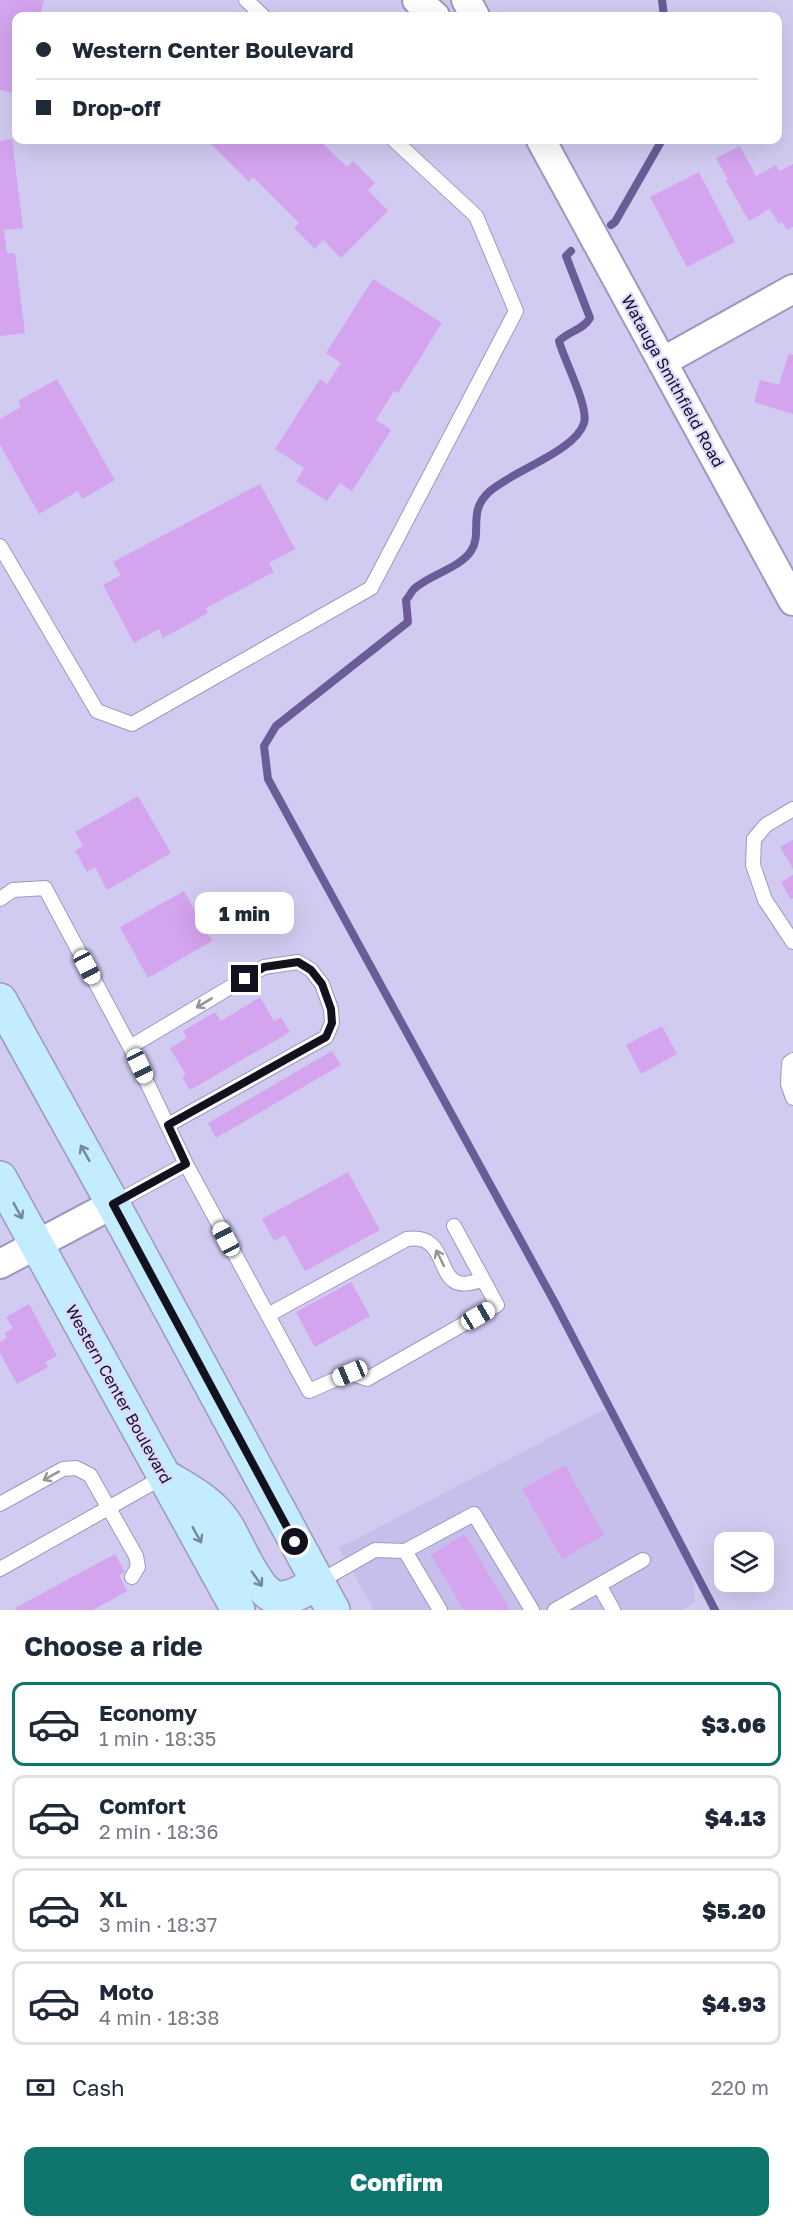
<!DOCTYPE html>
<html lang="en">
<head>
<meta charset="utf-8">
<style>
  :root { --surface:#fff; --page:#f2f2f3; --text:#1f2937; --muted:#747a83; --line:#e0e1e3; --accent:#0f766e }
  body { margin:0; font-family:"Golos Text",sans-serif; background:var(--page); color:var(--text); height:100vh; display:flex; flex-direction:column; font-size:22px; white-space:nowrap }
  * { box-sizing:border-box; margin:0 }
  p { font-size:20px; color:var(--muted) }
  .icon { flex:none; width:33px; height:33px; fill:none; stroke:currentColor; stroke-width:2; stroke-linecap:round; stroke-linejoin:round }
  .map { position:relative; height:1610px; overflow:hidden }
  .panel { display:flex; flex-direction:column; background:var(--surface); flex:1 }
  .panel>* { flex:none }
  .guide { position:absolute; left:12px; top:12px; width:770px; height:132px; border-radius:12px; box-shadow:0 6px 24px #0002; display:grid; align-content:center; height:132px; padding:0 24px; background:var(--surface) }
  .fabs { position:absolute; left:714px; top:1532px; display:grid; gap:12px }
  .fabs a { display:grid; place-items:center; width:60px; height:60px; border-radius:12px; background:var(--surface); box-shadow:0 6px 24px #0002; font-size:30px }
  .end { position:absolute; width:27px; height:27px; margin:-14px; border:8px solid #14111f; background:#fff; box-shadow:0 0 0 3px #fff }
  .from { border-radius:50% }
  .bubble { position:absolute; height:42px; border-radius:12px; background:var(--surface); box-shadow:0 6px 24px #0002; font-size:20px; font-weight:800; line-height:42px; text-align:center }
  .car { position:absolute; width:18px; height:36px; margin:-18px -9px; border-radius:8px; box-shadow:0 0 4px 2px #0007; background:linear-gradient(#fff 24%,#345 0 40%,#fff 0 76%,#345 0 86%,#fff 0) }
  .guide b { display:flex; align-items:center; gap:21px; height:57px; font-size:22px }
  .guide b+b { border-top:2px solid var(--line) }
  .guide i { width:15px; height:15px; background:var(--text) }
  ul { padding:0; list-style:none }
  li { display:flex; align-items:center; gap:18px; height:84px; margin:0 12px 9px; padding:0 12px; border:3px solid var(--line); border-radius:12px }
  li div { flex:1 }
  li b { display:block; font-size:22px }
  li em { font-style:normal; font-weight:800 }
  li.current { border-color:var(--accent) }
  li>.icon { width:54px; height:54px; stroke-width:1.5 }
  h2 { padding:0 24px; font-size:27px; line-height:72px }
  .pay { display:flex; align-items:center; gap:15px; height:66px; padding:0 24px; font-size:22px }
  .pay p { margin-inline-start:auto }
  .button { display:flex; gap:12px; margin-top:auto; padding:12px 24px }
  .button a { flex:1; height:69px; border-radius:12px; background:var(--accent); color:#fff; font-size:24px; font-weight:800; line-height:69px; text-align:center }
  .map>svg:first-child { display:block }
  .built { fill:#c6beeb }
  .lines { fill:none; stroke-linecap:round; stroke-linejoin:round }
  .stream { stroke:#695c97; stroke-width:8 }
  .building { fill:#d4a4ef }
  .lane-casing { stroke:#9e98bc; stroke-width:16 }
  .street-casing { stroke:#9e98bc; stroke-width:32 }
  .secondary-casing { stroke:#9e98bc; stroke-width:36 }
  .lane { stroke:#fff; stroke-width:14 }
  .street { stroke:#fff; stroke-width:28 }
  .secondary { stroke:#c3ecfe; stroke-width:33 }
  .oneway { stroke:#95949a }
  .oneway2 { stroke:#74899a }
  .route { stroke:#14111f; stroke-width:8 }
  .labels { text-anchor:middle; stroke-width:4.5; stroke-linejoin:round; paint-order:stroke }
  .street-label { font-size:16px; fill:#14111f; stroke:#ded8fe }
</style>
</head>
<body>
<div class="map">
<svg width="793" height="1610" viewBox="0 0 793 1610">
  <rect width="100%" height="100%" fill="#d1cbf1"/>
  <path class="built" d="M 605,1409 L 692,1562 L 695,1603 L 682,1610 L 374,1610 L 339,1548 Z"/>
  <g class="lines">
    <path class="stream" d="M 662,0 L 664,16
      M 611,225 L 615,222 L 662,140
      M 571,251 L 566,256 L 590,318 C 583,330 569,331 559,341 C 564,360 589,407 584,423 C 576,451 510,472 489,492 C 467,512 483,533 471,551 C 460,568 429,575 414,589 C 411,592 409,597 406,600 L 408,622 L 276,726 L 264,746 L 268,779 L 555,1303 L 715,1610"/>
  </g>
  <path class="building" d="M 0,0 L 44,0 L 40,16 L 16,16 L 16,94 L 0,90 Z
    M 12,139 L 23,228 L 4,230 L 7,253 L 15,253 L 25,333 L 0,336 L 0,141 Z
    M 207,140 L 319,140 L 347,167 L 353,161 L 375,183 L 368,190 L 388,211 L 341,258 L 323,240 L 315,249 L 294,228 L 299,223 L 253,177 L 249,182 Z
    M 740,146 L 756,176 L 776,165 L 780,171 L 793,164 L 793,227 L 787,230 L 782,222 L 779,224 L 770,209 L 749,221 L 726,181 L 728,180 L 716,158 Z
    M 699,172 L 735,242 L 687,267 L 650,197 Z
    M 373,279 L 442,323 L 398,393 L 394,391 L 376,420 L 391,430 L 352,491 L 340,483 L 327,501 L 296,481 L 304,468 L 275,449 L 320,379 L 327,384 L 341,363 L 326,353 Z
    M 789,353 L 793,355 L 793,414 L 754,402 L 760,380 L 779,385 Z
    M 57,379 L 115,480 L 82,499 L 78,491 L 39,514 L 0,445 L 0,419 L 21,407 L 18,401 Z
    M 260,484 L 295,549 L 269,563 L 274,572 L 206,608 L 208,613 L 163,638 L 159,629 L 134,643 L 103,585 L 121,575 L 113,562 Z
    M 138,796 L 171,853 L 107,890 L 95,867 L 87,872 L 75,851 L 83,846 L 75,832 Z
    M 793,840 L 793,869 L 780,847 Z
    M 793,875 L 793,898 L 791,899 L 781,882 Z
    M 184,891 L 212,941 L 148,978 L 120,927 Z
    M 260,997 L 274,1021 L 281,1017 L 290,1032 L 190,1090 L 182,1077 L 186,1075 L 170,1048 L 187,1038 L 183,1031 L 215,1012 L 221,1021 Z
    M 662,1026 L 677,1054 L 641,1074 L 626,1045 Z
    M 332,1051 L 341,1065 L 216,1138 L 208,1123 Z
    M 348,1172 L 380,1230 L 305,1271 L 285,1235 L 274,1241 L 262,1219 Z
    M 351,1282 L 370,1316 L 315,1347 L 296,1312 Z
    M 29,1304 L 57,1356 L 45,1362 L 48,1367 L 17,1384 L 0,1353 L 0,1342 L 7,1338 L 5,1333 L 13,1328 L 6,1317 Z
    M 565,1465 L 604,1535 L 562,1559 L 522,1489 Z
    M 465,1534 L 510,1610 L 464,1610 L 431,1555 Z
    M 115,1554 L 125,1572 L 119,1575 L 127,1591 L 93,1610 L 16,1610 L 15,1608 Z"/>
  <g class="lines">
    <g class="lane-casing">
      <path id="lane" d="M 246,0 L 263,16
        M 0,546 L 97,711 L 132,724 L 371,588 L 516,311 L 476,216 L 394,140
        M 793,809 L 766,825 L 754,839 L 753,865 L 765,900 L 793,942
        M 0,899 L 13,890 L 45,888 L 130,1047 L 186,1164 L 113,1204
        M 130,1047 L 264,967 L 298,962 L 311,970 L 322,984 L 331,1009 L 332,1023 L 326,1037 L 168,1125
        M 793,1060 L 789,1063 L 788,1084 L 793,1098
        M 186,1164 L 309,1391 L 350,1373 L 367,1379 L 497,1305 L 454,1226
        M 268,1315 L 407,1239 C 457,1232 428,1302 483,1279
        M 0,1504 L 63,1469 L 76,1468 L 90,1475 L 136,1556 L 138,1567 L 132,1577
        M 405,1551 L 474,1514 L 532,1610
        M 0,1569 L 165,1476
        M 317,1583 L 375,1550 L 405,1551 L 440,1610
        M 599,1585 L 613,1610
        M 555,1610 L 643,1560"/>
    </g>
    <g class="street-casing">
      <path id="street" d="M 417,0 L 435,16
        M 466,0 L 475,16
        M 541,140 L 793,601
        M 662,362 L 793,289
        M 0,1264 L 113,1204"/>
    </g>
    <g class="secondary-casing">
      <path id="secondary" d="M 0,1000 L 113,1204 L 333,1610
        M 0,1178 L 238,1610
        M 166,1477 C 189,1491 212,1502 226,1525 C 238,1543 256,1595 279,1598 C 292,1599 306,1589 317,1583"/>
    </g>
    <use href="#lane" class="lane"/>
    <use href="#street" class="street"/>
    <use href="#secondary" class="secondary"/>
  </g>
  <defs><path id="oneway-shaft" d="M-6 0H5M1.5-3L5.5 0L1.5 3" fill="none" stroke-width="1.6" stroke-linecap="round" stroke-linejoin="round" transform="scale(1.5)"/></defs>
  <g class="oneway">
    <use href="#oneway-shaft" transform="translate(204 1003) rotate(149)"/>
    <use href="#oneway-shaft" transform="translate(440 1258) rotate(-116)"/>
    <use href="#oneway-shaft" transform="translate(51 1476) rotate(151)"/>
  </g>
  <g class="oneway2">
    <use href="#oneway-shaft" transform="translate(85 1153) rotate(-119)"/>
    <use href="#oneway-shaft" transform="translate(18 1211) rotate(61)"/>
    <use href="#oneway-shaft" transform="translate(197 1535) rotate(61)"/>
    <use href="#oneway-shaft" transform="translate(257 1579) rotate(55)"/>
  </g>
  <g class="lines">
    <path class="route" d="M 245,979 L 264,967 L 298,962 L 311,970 L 322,984 L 331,1009 L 332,1023 L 326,1037 L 168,1125 L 186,1164 L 113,1204 L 295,1542"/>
  </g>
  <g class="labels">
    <g class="street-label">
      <text transform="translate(673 381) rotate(61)" y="6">Watauga Smithfield Road</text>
      <text transform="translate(119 1394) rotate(61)" y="6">Western Center Boulevard</text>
    </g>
  </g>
</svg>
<div class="fabs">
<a><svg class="icon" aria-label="layers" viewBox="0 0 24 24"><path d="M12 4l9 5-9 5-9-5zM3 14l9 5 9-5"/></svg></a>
</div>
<i class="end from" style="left:295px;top:1542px"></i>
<i class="end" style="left:245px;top:979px"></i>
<div class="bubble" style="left:195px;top:892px;width:99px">1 min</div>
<i class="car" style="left:87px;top:967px;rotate:152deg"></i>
<i class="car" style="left:140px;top:1066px;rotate:154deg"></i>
<i class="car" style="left:226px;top:1239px;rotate:332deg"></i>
<i class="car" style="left:478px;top:1316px;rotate:60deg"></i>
<i class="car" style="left:350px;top:1373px;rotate:247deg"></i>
<div class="guide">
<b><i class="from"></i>Western Center Boulevard</b>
<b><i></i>Drop-off</b>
</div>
</div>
<section class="panel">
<h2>Choose a ride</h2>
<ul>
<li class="current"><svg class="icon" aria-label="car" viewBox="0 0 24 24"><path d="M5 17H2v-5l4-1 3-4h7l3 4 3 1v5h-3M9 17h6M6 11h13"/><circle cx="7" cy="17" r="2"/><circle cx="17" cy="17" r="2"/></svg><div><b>Economy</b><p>1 min · 18:35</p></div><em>$3.06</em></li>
<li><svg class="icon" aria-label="car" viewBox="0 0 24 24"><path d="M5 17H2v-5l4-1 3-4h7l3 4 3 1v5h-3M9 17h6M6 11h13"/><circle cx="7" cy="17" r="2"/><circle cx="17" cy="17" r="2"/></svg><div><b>Comfort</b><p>2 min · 18:36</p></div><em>$4.13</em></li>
<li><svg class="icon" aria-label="car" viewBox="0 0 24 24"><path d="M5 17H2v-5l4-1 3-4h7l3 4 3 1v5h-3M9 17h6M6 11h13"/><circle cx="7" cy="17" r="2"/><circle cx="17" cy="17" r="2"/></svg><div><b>XL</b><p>3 min · 18:37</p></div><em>$5.20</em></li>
<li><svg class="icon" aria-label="car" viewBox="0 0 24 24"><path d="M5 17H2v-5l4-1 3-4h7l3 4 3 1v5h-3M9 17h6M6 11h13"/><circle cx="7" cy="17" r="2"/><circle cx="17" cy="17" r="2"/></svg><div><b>Moto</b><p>4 min · 18:38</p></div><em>$4.93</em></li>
</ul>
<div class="pay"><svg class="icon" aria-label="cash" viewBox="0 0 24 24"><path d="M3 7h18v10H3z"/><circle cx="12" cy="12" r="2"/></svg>Cash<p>220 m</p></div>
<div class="button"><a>Confirm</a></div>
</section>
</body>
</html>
